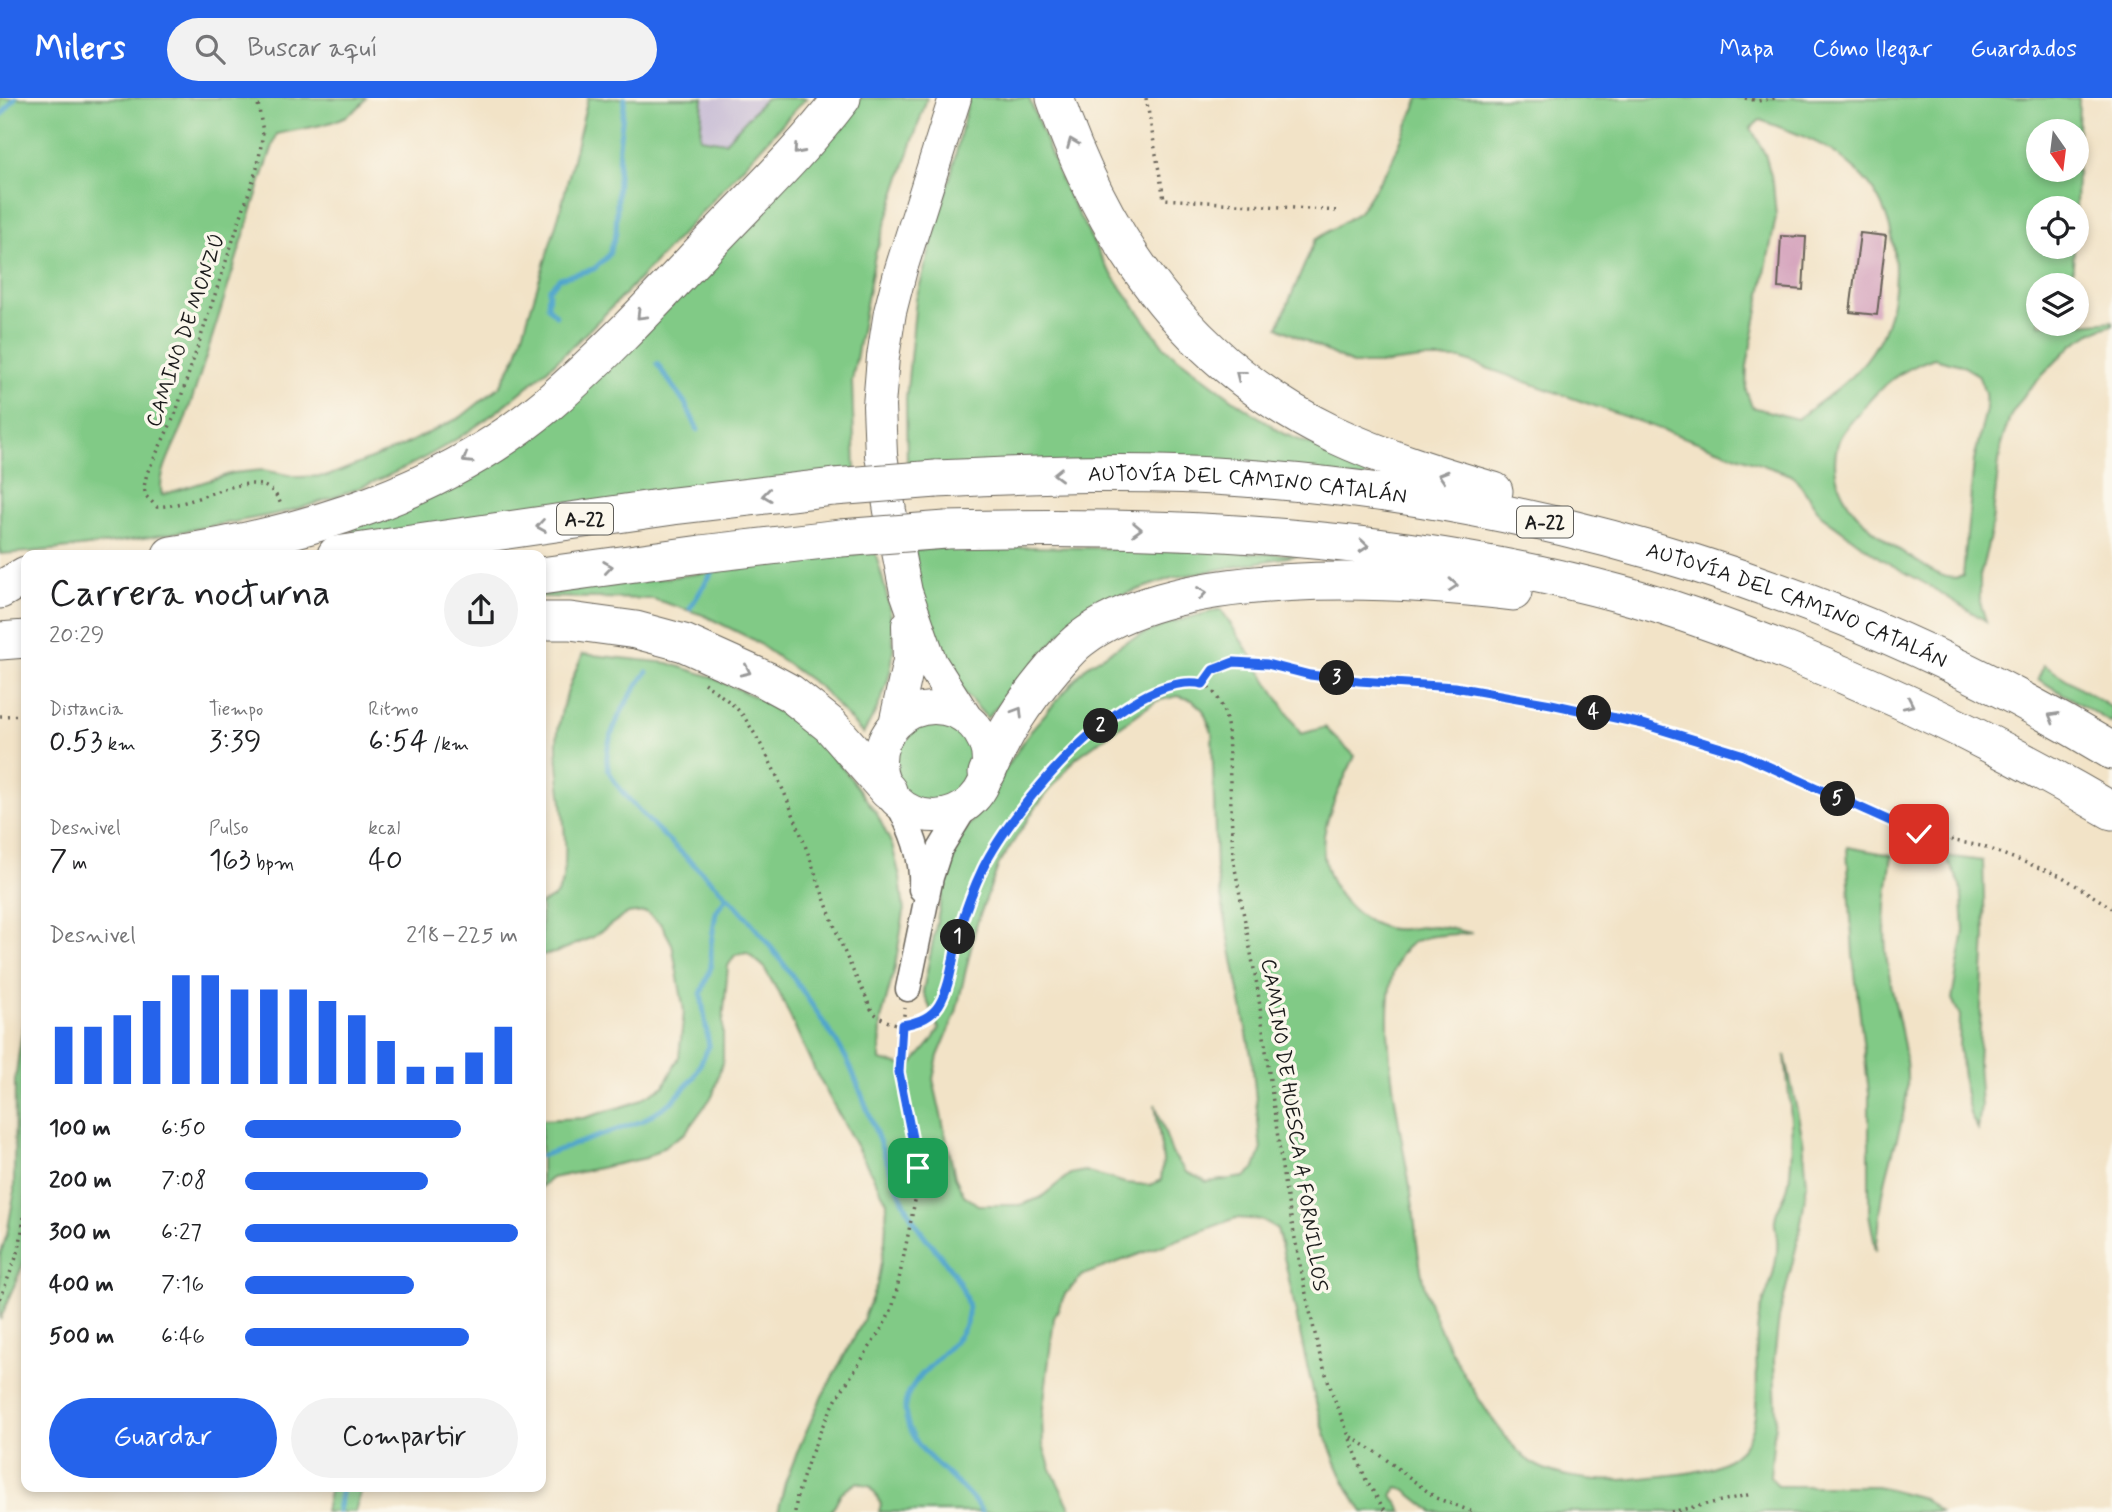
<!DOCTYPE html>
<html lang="es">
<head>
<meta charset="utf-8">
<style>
  body { margin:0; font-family:Mynerve,sans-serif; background:#f2f2f2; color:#202124; height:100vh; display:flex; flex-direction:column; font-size:26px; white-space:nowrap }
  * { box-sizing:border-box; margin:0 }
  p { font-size:23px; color:#757577 }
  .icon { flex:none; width:38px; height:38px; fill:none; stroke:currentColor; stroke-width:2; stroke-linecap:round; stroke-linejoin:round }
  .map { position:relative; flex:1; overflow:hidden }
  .drawer { position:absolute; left:21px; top:452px; width:525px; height:942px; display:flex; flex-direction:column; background:#fff; border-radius:14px; box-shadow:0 4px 10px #0003 }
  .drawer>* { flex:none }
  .needle { width:46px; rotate:166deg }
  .tools { position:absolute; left:2026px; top:21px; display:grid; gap:14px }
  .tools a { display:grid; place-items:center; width:63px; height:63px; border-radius:50%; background:#fff; box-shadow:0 4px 10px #0003; font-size:35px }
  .pin { position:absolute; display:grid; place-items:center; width:60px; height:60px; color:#fff; margin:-30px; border-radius:14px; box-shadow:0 4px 10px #0006 }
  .km { position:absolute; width:35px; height:35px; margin:-18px; border-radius:50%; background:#222; color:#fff; font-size:19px; line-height:35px; text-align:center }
  .round { display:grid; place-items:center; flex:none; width:74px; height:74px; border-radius:37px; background:#f2f2f2 }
  .headline { display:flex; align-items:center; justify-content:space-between; height:119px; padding:0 28px }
  h1 { font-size:38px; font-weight:600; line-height:52px }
  .figures { display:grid; grid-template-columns:repeat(3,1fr); gap:10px; height:119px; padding:7px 28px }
  .figures div { display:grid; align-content:center }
  .figures b { font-size:30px; font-weight:600 }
  .figures small { font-size:19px; font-weight:400 }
  .figures p { font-size:19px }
  .chart { height:196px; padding:14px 28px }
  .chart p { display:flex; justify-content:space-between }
  .chart svg { width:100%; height:126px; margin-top:7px; stroke:#2563eb; stroke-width:6 }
  .primary-button { display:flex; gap:14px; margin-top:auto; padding:14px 28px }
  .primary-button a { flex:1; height:80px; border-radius:42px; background:#2563eb; color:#fff; font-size:28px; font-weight:600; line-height:80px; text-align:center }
  .primary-button a+a { background:#f2f2f2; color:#202124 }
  ul { padding:0 28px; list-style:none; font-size:23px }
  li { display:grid; grid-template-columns:112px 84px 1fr; align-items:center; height:52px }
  li i { height:18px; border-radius:9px; background:#2563eb }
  header { display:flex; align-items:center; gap:42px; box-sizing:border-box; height:98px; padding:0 35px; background:#2563eb; color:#fff }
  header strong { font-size:33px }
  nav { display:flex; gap:38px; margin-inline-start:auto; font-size:24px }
  .search { width:490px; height:63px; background:#f2f2f2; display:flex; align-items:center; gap:18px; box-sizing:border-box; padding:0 24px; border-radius:38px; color:#757577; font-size:26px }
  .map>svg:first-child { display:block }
  .industrial { fill:#cabfd6 }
  .green { fill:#81ca86; stroke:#4e7351; stroke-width:2; fill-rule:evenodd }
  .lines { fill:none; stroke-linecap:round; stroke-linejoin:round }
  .stream { stroke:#50a5cc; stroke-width:5 }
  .building { fill:#d4a1bb }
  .minor-casing { stroke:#676258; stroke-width:27 }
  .major-casing { stroke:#676258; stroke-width:34 }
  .highway-casing { stroke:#676258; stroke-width:39 }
  .path { stroke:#676258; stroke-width:3.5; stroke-dasharray:2 5; stroke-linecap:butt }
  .minor { stroke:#fff; stroke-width:24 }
  .major { stroke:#fff; stroke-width:32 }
  .highway { stroke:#fff; stroke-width:37 }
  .highway-bridge-casing { stroke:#676258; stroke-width:39; stroke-linecap:butt }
  .highway-bridge { stroke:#fff; stroke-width:37 }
  .oneway { stroke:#999 }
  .route-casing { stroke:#fff; stroke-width:14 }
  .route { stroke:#2563eb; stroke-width:9 }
  .labels { text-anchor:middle; stroke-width:7; stroke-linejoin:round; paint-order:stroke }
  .shield { fill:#fbf7ec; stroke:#5f5e5a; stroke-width:2 }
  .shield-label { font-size:19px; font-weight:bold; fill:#1c1c1c }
  .street-label { font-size:21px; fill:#1c1c1c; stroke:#fbf7ec }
</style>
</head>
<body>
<header>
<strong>Milers</strong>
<div class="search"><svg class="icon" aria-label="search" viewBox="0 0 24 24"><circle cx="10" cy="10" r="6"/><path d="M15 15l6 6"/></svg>Buscar aquí</div>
<nav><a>Mapa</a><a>Cómo llegar</a><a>Guardados</a></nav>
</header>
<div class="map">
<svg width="2112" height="1414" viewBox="0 0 2112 1414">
  <rect width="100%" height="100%" fill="#fbf7ec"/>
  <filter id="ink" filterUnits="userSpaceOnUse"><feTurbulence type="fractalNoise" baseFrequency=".0143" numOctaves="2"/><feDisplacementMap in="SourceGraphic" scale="14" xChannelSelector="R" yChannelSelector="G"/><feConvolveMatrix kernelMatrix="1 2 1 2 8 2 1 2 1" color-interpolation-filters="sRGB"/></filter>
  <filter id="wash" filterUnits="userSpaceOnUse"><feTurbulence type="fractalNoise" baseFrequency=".00686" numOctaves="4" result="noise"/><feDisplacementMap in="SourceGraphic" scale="28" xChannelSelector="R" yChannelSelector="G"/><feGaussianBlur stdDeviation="1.57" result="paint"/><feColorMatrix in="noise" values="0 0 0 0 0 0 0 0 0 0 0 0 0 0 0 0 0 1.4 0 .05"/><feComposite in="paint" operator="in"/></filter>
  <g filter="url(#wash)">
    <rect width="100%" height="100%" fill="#f2e3c7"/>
    <path class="industrial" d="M 703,0 L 766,0 L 725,44 L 700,41 Z"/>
    <path class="green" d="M 0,0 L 366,0 C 349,28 306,29 277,36 C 244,130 218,227 185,322 C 178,342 156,376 162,397 L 233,375 L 263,372 L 298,379 L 328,378 L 398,350 L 461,319 L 500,288 L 516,259 L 561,110 L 588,0 L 703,0 L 700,40 L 725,44 L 766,0 L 806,0 C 751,60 697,121 641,179 C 592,230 542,281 485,322 C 434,359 373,387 314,406 C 280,417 244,422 210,428 C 141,442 71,452 0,456 Z
      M 860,0 L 927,0 L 875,157 L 852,283 L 855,373 L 355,441 L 352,428 L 450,388 Z
      M 969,0 L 1029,0 L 1063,87 L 1106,168 L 1165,250 L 1234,302 L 1284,336 L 1343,359 L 1368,373 L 1364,381 L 907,368 L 906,301 L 916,201 L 951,76 Z
      M 1419,0 L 2079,0 L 2076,110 L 2039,110 L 2039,149 L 2074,149 L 2072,187 L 2039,187 L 2039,226 L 2071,227 L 2112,223 L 2112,227 L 2091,235 L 2072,247 L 2027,293 L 2010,319 L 2001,346 L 1991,434 L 1980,478 L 1980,504 L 1986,523 L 1926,486 L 1881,461 L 1822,418 L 1794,378 L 1461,261 L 1421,261 L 1381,266 L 1352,266 L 1278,229 L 1315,142 L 1359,114 L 1390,67 ZM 1760,22 C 1787,32 1825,44 1846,64 C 1856,72 1869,85 1875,95 C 1903,140 1901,211 1872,254 C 1853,282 1824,301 1797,321 L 1752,309 L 1746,292 L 1747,268 L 1776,119 L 1773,85 L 1765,56 L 1751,30 ZM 2039,33 L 2077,33 L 2077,72 L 2039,72 ZM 1934,260 L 1961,267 L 1978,277 L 1985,295 L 1986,311 L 1974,363 L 1963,478 C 1947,485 1929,471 1915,462 C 1874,437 1820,397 1839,342 C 1842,333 1852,323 1858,316 C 1882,286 1898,273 1934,260 Z
      M 965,448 L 1169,451 L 1299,457 L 1172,480 L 1105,503 L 1062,534 L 987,620 L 959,589 L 924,516 L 914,452 Z
      M 875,453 C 896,529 907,564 863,636 L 821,590 L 752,541 L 703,517 L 653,501 L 541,499 L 541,496 Z
      M 1221,511 L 1301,636 L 1325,629 L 1355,658 C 1344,681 1332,704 1326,728 C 1314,771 1344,818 1386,830 C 1400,834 1419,828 1434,828 C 1446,829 1460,833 1472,835 C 1452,837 1420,835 1406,850 C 1367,891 1402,1037 1410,1089 C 1417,1128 1416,1168 1430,1206 C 1445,1249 1488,1322 1520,1355 C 1542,1380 1601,1385 1632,1381 C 1666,1376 1713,1379 1739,1353 C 1769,1323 1750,1259 1759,1220 C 1762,1203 1771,1188 1774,1172 C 1776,1163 1778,1151 1777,1141 C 1777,1135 1774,1129 1775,1122 C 1776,1109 1786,1100 1788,1088 C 1796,1045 1789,999 1785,957 L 1803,1041 L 1807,1086 L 1799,1138 L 1779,1220 L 1774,1262 L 1776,1316 L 1770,1378 L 1778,1388 L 1877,1388 L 1923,1400 L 1940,1414 L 1748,1414 L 1743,1412 L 1721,1414 L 1433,1414 L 1405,1392 L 1397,1390 L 1392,1397 L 1403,1414 L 1363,1414 C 1310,1341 1301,1217 1277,1131 L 1262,1122 L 1236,1120 L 1083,1177 L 1065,1196 L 1054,1220 L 1042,1319 L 1043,1346 L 1050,1369 L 1072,1414 L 879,1414 L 881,1406 L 871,1389 L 858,1384 L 841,1395 L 831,1414 L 778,1414 L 785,1385 L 801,1345 L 821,1300 L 861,1227 L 877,1186 L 885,1143 L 887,1104 L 815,973 L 781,899 L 763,868 L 747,855 L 735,857 L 728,868 L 723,923 L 723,961 L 713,997 L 685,1035 L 646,1060 L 552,1080 L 541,1089 L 541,1022 L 584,1020 L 634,1005 L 664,988 L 679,959 L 684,913 L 672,846 L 662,827 L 646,814 L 626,816 L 593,839 L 555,855 L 541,857 L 541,806 C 545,803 552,801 555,798 C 578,773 555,678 557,643 C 559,611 570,585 583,556 L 668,565 L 709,578 L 760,601 L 804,631 L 843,670 L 877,716 L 892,747 L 900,779 L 904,814 L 895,869 L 881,922 L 880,962 L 910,969 L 932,943 L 939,931 L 923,893 L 948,767 L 955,745 L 994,695 L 1004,673 L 1031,632 L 1087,568 L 1129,542 L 1170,525 ZM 1178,598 L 1192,602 L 1203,612 L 1212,634 L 1216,772 L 1252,962 L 1261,1053 L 1255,1070 L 1245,1079 L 1207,1084 L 1186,1074 L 1172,1055 L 1155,1006 L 1163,1063 L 1161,1082 L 1150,1087 L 1125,1085 L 1085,1073 L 1070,1076 L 1040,1100 L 1020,1107 L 978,1107 L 964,1097 L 955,1079 L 933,981 L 938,958 L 956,915 L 976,828 L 999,766 L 1036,709 L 1076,660 L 1156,603 Z
      M 2044,567 L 2112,610 L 2112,625 L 2038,581 Z
      M890 665a42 42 0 1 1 84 0a42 42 0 1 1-84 0Z
      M 1847,749 L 1892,757 C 1888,788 1883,821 1886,853 C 1890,900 1909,943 1907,990 C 1905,1025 1890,1056 1884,1090 C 1880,1111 1879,1132 1876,1153 L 1869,1116 L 1869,995 L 1853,858 Z
      M 1945,758 L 1983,763 L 1985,838 L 1978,965 L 1981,1008 L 1978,1031 L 1970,1016 L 1964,987 L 1959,949 L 1960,918 L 1952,901 L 1964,833 L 1961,787 Z
      M 26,905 L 26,1159 L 0,1222 L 0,1157 L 7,1136 L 14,1097 L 15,983 Z
      M 330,1388 L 362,1388 L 355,1414 L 325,1414 Z"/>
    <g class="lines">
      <path class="stream" d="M 0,19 L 15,0
        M 556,217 L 548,209 L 549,191 L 560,180 L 594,171 L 609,157 L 616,135 L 619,47 L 625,0
        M 657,266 L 685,305 L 698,332
        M 690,510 L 716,468
        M 647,574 C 630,596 601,641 608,670 C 616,700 708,777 734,805 C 764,838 790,873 814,910 C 825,928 839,945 848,964 C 871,1014 885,1068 910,1116 C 926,1147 959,1170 967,1205 C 978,1246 905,1271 905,1310 C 906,1356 961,1378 982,1414
        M 541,1058 L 642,1023 L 673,1003 L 694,979 L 709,948 L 701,896 L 711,869 L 711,846 L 716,814 L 727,798
        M 338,1414 L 342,1388"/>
    </g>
    <g id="blocks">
      <path class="building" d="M 1860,135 L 1886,138 L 1877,217 L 1850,214 Z
        M 1781,138 L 1806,139 L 1803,192 L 1778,190 Z"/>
    </g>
  </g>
  <g filter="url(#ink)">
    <use href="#blocks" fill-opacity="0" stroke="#676258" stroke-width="2"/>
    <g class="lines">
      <g class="minor-casing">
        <path id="minor" d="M 896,702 C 911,731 923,758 921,791
          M 908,891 L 931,779 L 940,751 L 967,707"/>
      </g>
      <g class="major-casing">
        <path id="major" d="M 955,0 L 901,171 L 890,214 L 883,259 L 879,308 L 881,357 L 890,413 L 906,494 L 931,565 L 966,620
          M880 664a54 54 0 1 1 108 0a54 54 0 1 1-108 0Z
          M 895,626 L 909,563 L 908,527"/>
      </g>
      <g class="highway-casing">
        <g id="highway">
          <path d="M 1055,0 C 1105,146 1190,267 1333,336 C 1384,360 1439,377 1494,393"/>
          <path id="s1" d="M 936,381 C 1038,376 1141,372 1244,380 C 1549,401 1850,495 2112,653"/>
          <path d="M 946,432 C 1172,426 1402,437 1621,496 C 1678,511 1733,532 1788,554 C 1901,599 2008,652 2112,713"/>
          <path d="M 171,457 C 307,436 443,395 549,305 C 604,258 653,205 703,152 C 750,102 801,54 842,0"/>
          <path d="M 336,457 L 673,408 L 834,389"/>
          <path d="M 541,478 L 701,456 L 841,440"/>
          <path d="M 0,492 L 26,477"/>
          <path d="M 541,523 L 570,523 L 636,532 L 684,545 L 766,582 L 790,595 L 830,627 L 888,693"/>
          <path d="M 0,543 L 26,541"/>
          <path d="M 987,675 C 1004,634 1023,605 1052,571 C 1061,561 1070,549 1081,541 C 1178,467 1396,480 1513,494"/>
        </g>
      </g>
      <path class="path" d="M 257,0 L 263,34 L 258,67 L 175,317 L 147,375 L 144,389 L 146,398 L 157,409 C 168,408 178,406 189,403 C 216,395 267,367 281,407
        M 1146,0 L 1164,101 L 1339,113
        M 1745,0 L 1758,3 L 1775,0
        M 704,585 C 717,595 735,606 744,619 C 786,681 809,762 836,832 C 844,854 853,874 864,895 C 867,900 869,909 873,914 C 884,925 903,930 917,924 C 927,920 936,914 941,904 C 951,883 954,856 960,833 C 965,812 974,788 984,769 C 1016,705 1104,605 1174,585 C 1210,575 1223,601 1228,632 L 1233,760 L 1257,887 L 1284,1084 L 1304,1187 L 1320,1258 L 1333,1297 L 1366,1382 L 1386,1414
        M 1203,585 L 1213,571 L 1234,564 L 1267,566 L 1309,577 L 1359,583 L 1455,589 L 1551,606 L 1643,626 L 1741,656 L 1919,736 L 1981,748 L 2061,778 L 2112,810
        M 0,618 L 26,617
        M 0,1201 L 19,1152 L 26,1107
        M 1351,1339 L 1379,1356 L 1436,1400 L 1473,1414
        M 795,1414 L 797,1398 L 809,1361 L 823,1327 L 837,1300 L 882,1230 L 892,1211 L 897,1191 L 919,1083 L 899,974 L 900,944 L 905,910
        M 1671,1414 L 1752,1396"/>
      <use href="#minor" class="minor"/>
      <use href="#major" class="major"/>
      <use href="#highway" class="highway"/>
      <g class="highway-bridge-casing">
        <path id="highway-bridge" d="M 834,389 L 936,381
          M 841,440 L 946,432"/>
      </g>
      <use href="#highway-bridge" class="highway-bridge"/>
    </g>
    <defs><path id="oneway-chevron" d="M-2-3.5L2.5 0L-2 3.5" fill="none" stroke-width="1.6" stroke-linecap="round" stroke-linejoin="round" transform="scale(1.75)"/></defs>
    <g class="oneway">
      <use href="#oneway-chevron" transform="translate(1072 45) rotate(-112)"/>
      <use href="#oneway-chevron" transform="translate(798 52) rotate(132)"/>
      <use href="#oneway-chevron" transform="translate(641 217) rotate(135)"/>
      <use href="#oneway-chevron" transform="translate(1240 277) rotate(-142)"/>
      <use href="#oneway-chevron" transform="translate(467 361) rotate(149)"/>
      <use href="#oneway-chevron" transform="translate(1058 376) rotate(179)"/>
      <use href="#oneway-chevron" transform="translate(1443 378) rotate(-163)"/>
      <use href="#oneway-chevron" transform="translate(767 397) rotate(173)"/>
      <use href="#oneway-chevron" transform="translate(541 428) rotate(171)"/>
      <use href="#oneway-chevron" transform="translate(1137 431) rotate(2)"/>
      <use href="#oneway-chevron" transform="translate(1364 448) rotate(5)"/>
      <use href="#oneway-chevron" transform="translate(608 469) rotate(-8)"/>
      <use href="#oneway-chevron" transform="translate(1453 487) rotate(4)"/>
      <use href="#oneway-chevron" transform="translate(1202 495) rotate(-10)"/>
      <use href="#oneway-chevron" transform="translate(746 573) rotate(25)"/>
      <use href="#oneway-chevron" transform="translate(1909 606) rotate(25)"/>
      <use href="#oneway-chevron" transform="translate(1018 614) rotate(-58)"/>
      <use href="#oneway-chevron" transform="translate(2053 619) rotate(-150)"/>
    </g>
  </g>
  <g class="lines" filter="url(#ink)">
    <g class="route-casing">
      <path id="route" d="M 918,1070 L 899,974 L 902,927 C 916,925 931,920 939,907 C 952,886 953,854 960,830 C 966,810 974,789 983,770 C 1013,709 1128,571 1203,586 L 1213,572 L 1234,564 L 1267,566 L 1310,577 L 1359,583 L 1455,589 L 1551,606 L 1643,626 L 1741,656 L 1919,736"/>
    </g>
    <use href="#route" class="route"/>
  </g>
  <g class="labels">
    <g class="shield">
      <rect x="557" y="405.5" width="56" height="31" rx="5"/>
      <rect x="1517" y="408.5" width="56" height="31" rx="5"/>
    </g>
    <g class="shield-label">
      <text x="585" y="428">A-22</text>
      <text x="1545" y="431">A-22</text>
    </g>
    <g class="street-label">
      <text transform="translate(185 232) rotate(-71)" y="7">CAMINO DE MONZÚ</text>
      <text dy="7" stroke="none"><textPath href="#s1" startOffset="312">AUTOVÍA DEL CAMINO CATALÁN</textPath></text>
      <text dy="7" stroke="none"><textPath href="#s1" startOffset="878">AUTOVÍA DEL CAMINO CATALÁN</textPath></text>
      <text transform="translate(1295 1027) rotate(81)" y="7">CAMINO DE HUESCA A FORNILLOS</text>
    </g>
  </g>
</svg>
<div class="tools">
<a><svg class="needle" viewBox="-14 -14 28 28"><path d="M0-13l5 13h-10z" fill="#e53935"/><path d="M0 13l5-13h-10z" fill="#757577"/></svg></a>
<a><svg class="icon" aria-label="locate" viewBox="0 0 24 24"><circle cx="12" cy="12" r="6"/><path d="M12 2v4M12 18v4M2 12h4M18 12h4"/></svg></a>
<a><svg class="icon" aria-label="layers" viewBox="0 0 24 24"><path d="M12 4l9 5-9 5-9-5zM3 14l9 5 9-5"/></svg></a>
</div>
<div class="pin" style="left:918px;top:1070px;background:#1e9e55"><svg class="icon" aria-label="arrive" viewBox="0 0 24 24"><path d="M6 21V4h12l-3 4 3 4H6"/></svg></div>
<div class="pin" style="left:1919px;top:736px;background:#d93025"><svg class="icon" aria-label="check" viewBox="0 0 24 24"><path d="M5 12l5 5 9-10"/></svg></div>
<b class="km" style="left:958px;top:839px">1</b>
<b class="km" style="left:1101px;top:628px">2</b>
<b class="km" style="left:1337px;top:580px">3</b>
<b class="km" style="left:1594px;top:615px">4</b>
<b class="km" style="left:1838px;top:701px">5</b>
<section class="drawer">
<div class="headline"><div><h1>Carrera nocturna</h1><p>20:29</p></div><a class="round"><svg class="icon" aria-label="share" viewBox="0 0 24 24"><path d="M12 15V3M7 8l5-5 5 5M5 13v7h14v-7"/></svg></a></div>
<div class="figures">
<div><p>Distancia</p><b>0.53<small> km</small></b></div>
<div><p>Tiempo</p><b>3:39</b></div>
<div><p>Ritmo</p><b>6:54<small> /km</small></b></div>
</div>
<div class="figures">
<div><p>Desnivel</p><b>7<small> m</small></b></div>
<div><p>Pulso</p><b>163<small> bpm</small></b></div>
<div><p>kcal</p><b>40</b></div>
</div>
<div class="chart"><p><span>Desnivel</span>218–225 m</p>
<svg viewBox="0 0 160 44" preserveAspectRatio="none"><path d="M5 44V24M15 44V24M25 44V20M35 44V15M45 44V6M55 44V6M65 44V11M75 44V11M85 44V11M95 44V15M105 44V20M115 44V29M125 44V38M135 44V38M145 44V33M155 44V24"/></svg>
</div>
<ul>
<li><b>100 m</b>6:50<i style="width:79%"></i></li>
<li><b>200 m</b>7:08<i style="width:67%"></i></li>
<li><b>300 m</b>6:27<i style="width:100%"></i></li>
<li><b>400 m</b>7:16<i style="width:62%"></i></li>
<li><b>500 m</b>6:46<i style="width:82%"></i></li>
</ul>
<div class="primary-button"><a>Guardar</a><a>Compartir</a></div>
</section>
</div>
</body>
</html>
